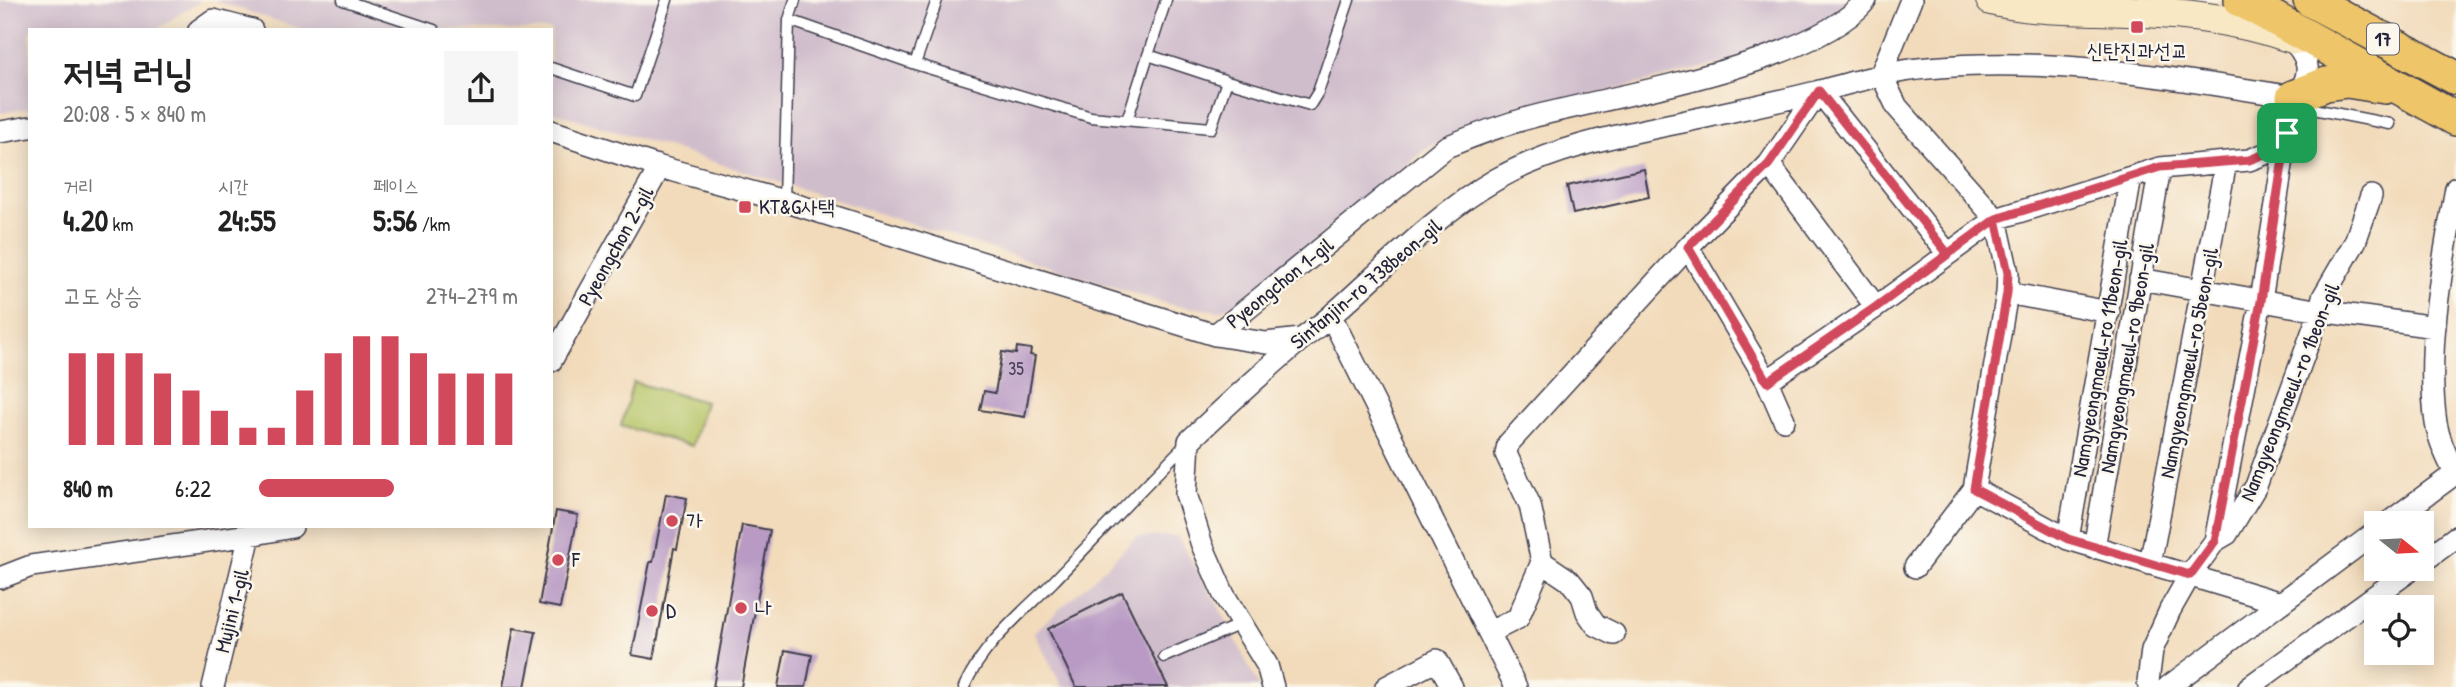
<!DOCTYPE html>
<html lang="ko">
<head>
<meta charset="utf-8">
<style>
  body { margin:0; font-family:"Patrick Hand","Poor Story",sans-serif; background:#f6f6f6; color:#222; height:100vh; display:flex; flex-direction:column; font-size:26px; white-space:nowrap }
  * { box-sizing:border-box; margin:0 }
  p { font-size:23px; color:#767676 }
  .icon { flex:none; width:38px; height:38px; fill:none; stroke:currentColor; stroke-width:2; stroke-linecap:round; stroke-linejoin:round }
  .map { position:relative; flex:1; overflow:hidden }
  .details { position:absolute; left:28px; top:28px; width:525px; height:500px; display:flex; flex-direction:column; background:#fff; border-radius:0px; box-shadow:0 4px 18px #0003 }
  .details>* { flex:none }
  .needle { width:46px; rotate:108deg }
  .controls { position:absolute; left:2364px; top:511px; display:grid; gap:14px }
  .controls a { display:grid; place-items:center; width:70px; height:70px; border-radius:0px; background:#fff; box-shadow:0 4px 18px #0003; font-size:35px }
  .pin { position:absolute; display:grid; place-items:center; width:60px; height:60px; color:#fff; margin:-30px; border-radius:14px; box-shadow:0 4px 10px #0006 }
  .round { display:grid; place-items:center; flex:none; width:74px; height:74px; border-radius:0px; background:#f6f6f6 }
  .headline { display:flex; align-items:center; justify-content:space-between; height:119px; padding:0 35px }
  h1 { font-size:38px; font-weight:700; line-height:52px }
  .metrics { display:grid; grid-template-columns:repeat(3,1fr); gap:10px; height:119px; padding:7px 35px }
  .metrics div { display:grid; align-content:center }
  .metrics b { font-size:30px; font-weight:700 }
  .metrics small { font-size:19px; font-weight:400 }
  .metrics p { font-size:19px }
  .chart { height:196px; padding:14px 35px }
  .chart p { display:flex; justify-content:space-between }
  .chart svg { width:100%; height:126px; margin-top:7px; stroke:#d1495b; stroke-width:6 }
  ul { padding:0 35px; list-style:none; font-size:23px }
  li { display:grid; grid-template-columns:112px 84px 1fr; align-items:center; height:52px }
  li i { height:18px; border-radius:9px; background:#d1495b }
  .map>svg:first-child { display:block }
  .industrial { fill:#d0bdcc }
  .green { fill:#b6c466; stroke:#6c7350; stroke-width:2 }
  .building { fill:#b89ac4 }
  .lines { fill:none; stroke-linecap:round; stroke-linejoin:round }
  .lane-casing { stroke:#413e4e; stroke-width:13 }
  .street-casing { stroke:#413e4e; stroke-width:24 }
  .secondary-casing { stroke:#413e4e; stroke-width:32 }
  .primary-casing { stroke:#413e4e; stroke-width:36 }
  .lane { stroke:#fff; stroke-width:10 }
  .street { stroke:#fff; stroke-width:21 }
  .secondary { stroke:#f8e8c3; stroke-width:30 }
  .primary { stroke:#eec569; stroke-width:33 }
  .route-casing { stroke:#fff; stroke-width:14 }
  .route { stroke:#d1495b; stroke-width:9 }
  .poi-dot { fill:#d1495b; stroke:#fbf7ec; stroke-width:2.5 }
  .labels { text-anchor:middle; stroke-width:5; stroke-linejoin:round; paint-order:stroke }
  .number-label { font-size:18px; fill:#48405d }
  .shield { fill:#fbf7ec; stroke:#636270; stroke-width:2 }
  .shield-label { font-size:19px; font-weight:bold; fill:#22223b }
  .poi-label { font-size:21px; fill:#22223b; stroke:#fbf7ec; text-anchor:start }
  .street-label { font-size:21px; fill:#22223b; stroke:#fbf7ec }
</style>
</head>
<body>
<div class="map">
<svg width="2456" height="687" viewBox="0 0 2456 687">
  <rect width="100%" height="100%" fill="#fbf7ec"/>
  <filter id="ink" filterUnits="userSpaceOnUse"><feTurbulence type="fractalNoise" baseFrequency=".0143" numOctaves="2"/><feDisplacementMap in="SourceGraphic" scale="14" xChannelSelector="R" yChannelSelector="G"/><feConvolveMatrix kernelMatrix="1 2 1 2 8 2 1 2 1" color-interpolation-filters="sRGB"/></filter>
  <filter id="wash" filterUnits="userSpaceOnUse"><feTurbulence type="fractalNoise" baseFrequency=".00686" numOctaves="4" result="noise"/><feDisplacementMap in="SourceGraphic" scale="28" xChannelSelector="R" yChannelSelector="G"/><feGaussianBlur stdDeviation="1.57" result="paint"/><feColorMatrix in="noise" values="0 0 0 0 0 0 0 0 0 0 0 0 0 0 0 0 0 1.4 0 .05"/><feComposite in="paint" operator="in"/></filter>
  <g filter="url(#wash)">
    <rect width="100%" height="100%" fill="#f2dbbb"/>
    <path class="industrial" d="M 0,0 L 201,0 L 156,30 L 30,30 L 30,108 L 0,113 Z
      M 213,0 L 1856,0 L 1841,20 L 1764,53 L 1474,124 L 1427,148 L 1250,294 L 1220,311 L 1171,305 L 551,111 L 551,30 L 304,30 Z
      M 1177,536 L 1224,616 L 1259,687 L 1062,687 L 1034,632 L 1098,575 L 1136,537 Z"/>
    <path class="green" d="M 633,382 L 705,402 L 692,446 L 621,426 Z"/>
    <g id="blocks">
      <path class="building" d="M 1644,169 L 1649,197 L 1573,214 L 1567,186 Z
        M 1017,347 L 1031,349 L 1030,355 L 1035,356 L 1025,417 L 980,410 L 984,391 L 995,393 L 1002,352 L 1016,354 Z
        M 666,494 L 687,498 L 677,549 L 674,548 L 654,659 L 632,655 L 650,562 L 653,562 Z
        M 556,511 L 578,515 L 560,608 L 539,604 Z
        M 742,525 L 770,530 L 741,687 L 713,687 Z
        M 1122,592 L 1168,687 L 1076,687 L 1048,629 Z
        M 514,628 L 536,632 L 525,687 L 503,687 Z
        M 785,650 L 812,655 L 806,687 L 778,687 Z"/>
    </g>
  </g>
  <g filter="url(#ink)">
    <use href="#blocks" fill-opacity="0" stroke="#413e4e" stroke-width="2"/>
    <g class="lines">
      <g class="lane-casing">
        <path id="lane" d="M 343,0 L 434,30
          M 795,0 L 789,20 L 915,64 L 1091,117 L 1211,128 L 1227,81 L 1310,105 L 1318,92 L 1349,0
          M 1148,55 L 1227,81
          M 915,64 L 937,0
          M 551,68 L 635,96 L 667,0
          M 2298,106 L 2390,124
          M 1127,120 L 1166,0
          M 784,201 L 789,20
          M 1164,657 L 1241,624
          M 964,687 C 984,643 1020,615 1053,582 C 1098,535 1142,488 1187,443"/>
      </g>
      <g class="street-casing">
        <path id="street" d="M 1911,0 L 1881,74 L 1897,107 L 1996,219 L 2008,273 L 2007,293 L 1974,489 L 1915,567
          M 199,30 L 213,20 L 252,30
          M 2287,36 C 2309,54 2316,76 2293,97
          M 551,131 L 660,167 L 784,201 L 1215,335 L 1446,147 C 1475,135 1502,125 1532,117 C 1615,95 1813,65 1866,0
          M 0,132 L 30,127
          M 1769,164 L 1876,307
          M 1688,247 L 1767,381 L 1784,420
          M 2140,279 L 2320,311 L 2435,327
          M 2007,293 L 2109,312
          M 1331,316 L 1516,687
          M 1215,335 L 1266,343 L 1301,339
          M 551,361 L 660,167
          M 1767,381 L 1876,307 L 1996,219 L 2160,168 L 2249,160 L 2270,152 L 2287,133 L 2293,97
          M 2455,473 C 2447,458 2439,441 2436,423 C 2425,348 2443,262 2456,188
          M 1974,489 L 2068,539 L 2281,603
          M 2388,523 L 2456,473
          M 2068,539 L 2131,177
          M 2215,541 L 2227,534 L 2256,486 L 2320,311 L 2323,297 L 2355,242 L 2371,196
          M 2094,548 L 2160,168
          M 1542,562 L 1570,581 L 1582,596 L 1587,612 L 1596,625 L 1614,634
          M 2422,562 L 2456,537
          M 2150,564 L 2226,162
          M 0,578 L 31,566 L 250,535 L 292,527
          M 1490,632 L 1518,618 L 1542,562 L 1530,505 L 1506,454 L 1508,444 L 1688,247 L 1769,164 L 1819,91 L 1948,254
          M 213,687 L 250,535
          M 1273,687 L 1267,665 L 1224,595 L 1202,545 L 1186,494 L 1189,441 C 1225,407 1261,374 1298,342 C 1309,333 1321,325 1332,315 C 1383,270 1437,213 1497,179 C 1559,144 1632,133 1701,118 C 1741,109 1781,101 1820,91 C 1857,81 1891,71 1928,68 C 2051,56 2172,78 2293,97
          M 1386,687 L 1437,660 L 1452,687
          M 2150,687 L 2148,682 L 2152,650 L 2170,610 L 2190,575 L 2215,541 L 2261,301 L 2287,133
          M 2168,687 L 2376,532
          M 2249,687 L 2412,569"/>
      </g>
      <g class="secondary-casing">
        <path id="secondary" d="M 1991,0 C 2026,9 2063,9 2098,10 C 2165,12 2232,16 2295,39"/>
      </g>
      <g class="primary-casing">
        <path id="primary" d="M 2241,0 L 2456,119
          M 2310,0 L 2456,78
          M 2293,97 L 2326,84 L 2347,81 L 2385,87"/>
      </g>
      <use href="#lane" class="lane"/>
      <use href="#street" class="street"/>
      <use href="#secondary" class="secondary"/>
      <use href="#primary" class="primary"/>
    </g>
  </g>
  <g class="lines" filter="url(#ink)">
    <g class="route-casing">
      <path id="route" d="M 2287,133 L 2270,152 L 2249,160 L 2160,167 L 1996,219 L 1948,254 L 1819,91 L 1769,164 L 1688,247 L 1767,382 L 1876,307 L 1996,219 L 2008,273 L 2007,293 L 1974,489 L 2068,539 L 2190,575 L 2215,541 L 2261,301 L 2287,133"/>
    </g>
    <use href="#route" class="route"/>
  </g>
  <g class="poi-dot">
    <rect x="2130" y="20" width="14" height="14" rx="3.5"/>
    <rect x="738" y="200" width="14" height="14" rx="3.5"/>
    <circle cx="672" cy="521" r="7"/>
    <circle cx="558" cy="560" r="7"/>
    <circle cx="741" cy="608" r="7"/>
    <circle cx="652" cy="611" r="7"/>
  </g>
  <g class="labels">
    <g class="number-label">
      <text x="1016" y="375">35</text>
    </g>
    <rect class="shield" x="2367" y="23.5" width="32" height="31" rx="5"/>
    <g class="shield-label">
      <text x="2383" y="46">17</text>
    </g>
    <g class="poi-label">
      <text x="2137" y="58" text-anchor="middle">신탄진과선교</text>
      <text x="759" y="214">KT&amp;G사택</text>
      <text x="686" y="528">가</text>
      <text x="572" y="567">F</text>
      <text x="755" y="615">나</text>
      <text x="666" y="618">D</text>
    </g>
    <g class="street-label">
      <text transform="translate(616 246) rotate(-61)" y="7">Pyeongchon 2-gil</text>
      <text transform="translate(1280 283) rotate(-39)" y="7">Pyeongchon 1-gil</text>
      <text transform="translate(1366 284) rotate(-40)" y="7">Sintanjin-ro 738beon-gil</text>
      <text transform="translate(2100 358) rotate(-80)" y="7">Namgyeongmaeul-ro 11beon-gil</text>
      <text transform="translate(2127 358) rotate(-80)" y="7">Namgyeongmaeul-ro 9beon-gil</text>
      <text transform="translate(2189 363) rotate(-79)" y="7">Namgyeongmaeul-ro 5beon-gil</text>
      <text transform="translate(2290 392) rotate(-68)" y="7">Namgyeongmaeul-ro 1beon-gil</text>
      <text transform="translate(232 611) rotate(-76)" y="7">Mujini 1-gil</text>
    </g>
  </g>
</svg>
<div class="controls">
<a><svg class="needle" viewBox="-14 -14 28 28"><path d="M0-13l5 13h-10z" fill="#e53935"/><path d="M0 13l5-13h-10z" fill="#767676"/></svg></a>
<a><svg class="icon" aria-label="locate" viewBox="0 0 24 24"><circle cx="12" cy="12" r="6"/><path d="M12 2v4M12 18v4M2 12h4M18 12h4"/></svg></a>
</div>
<div class="pin" style="left:2287px;top:133px;background:#1e9e55"><svg class="icon" aria-label="arrive" viewBox="0 0 24 24"><path d="M6 21V4h12l-3 4 3 4H6"/></svg></div>
<section class="details">
<div class="headline"><div><h1>저녁 러닝</h1><p>20:08 · 5 × 840 m</p></div><a class="round"><svg class="icon" aria-label="share" viewBox="0 0 24 24"><path d="M12 15V3M7 8l5-5 5 5M5 13v7h14v-7"/></svg></a></div>
<div class="metrics">
<div><p>거리</p><b>4.20<small> km</small></b></div>
<div><p>시간</p><b>24:55</b></div>
<div><p>페이스</p><b>5:56<small> /km</small></b></div>
</div>
<div class="chart"><p><span>고도 상승</span>274–279 m</p>
<svg viewBox="0 0 160 44" preserveAspectRatio="none"><path d="M5 44V12M15 44V12M25 44V12M35 44V19M45 44V25M55 44V32M65 44V38M75 44V38M85 44V25M95 44V12M105 44V6M115 44V6M125 44V12M135 44V19M145 44V19M155 44V19"/></svg>
</div>
<ul>
<li><b>840 m</b>6:22<i style="width:52%"></i></li>
</ul>
</section>
</div>
</body>
</html>
